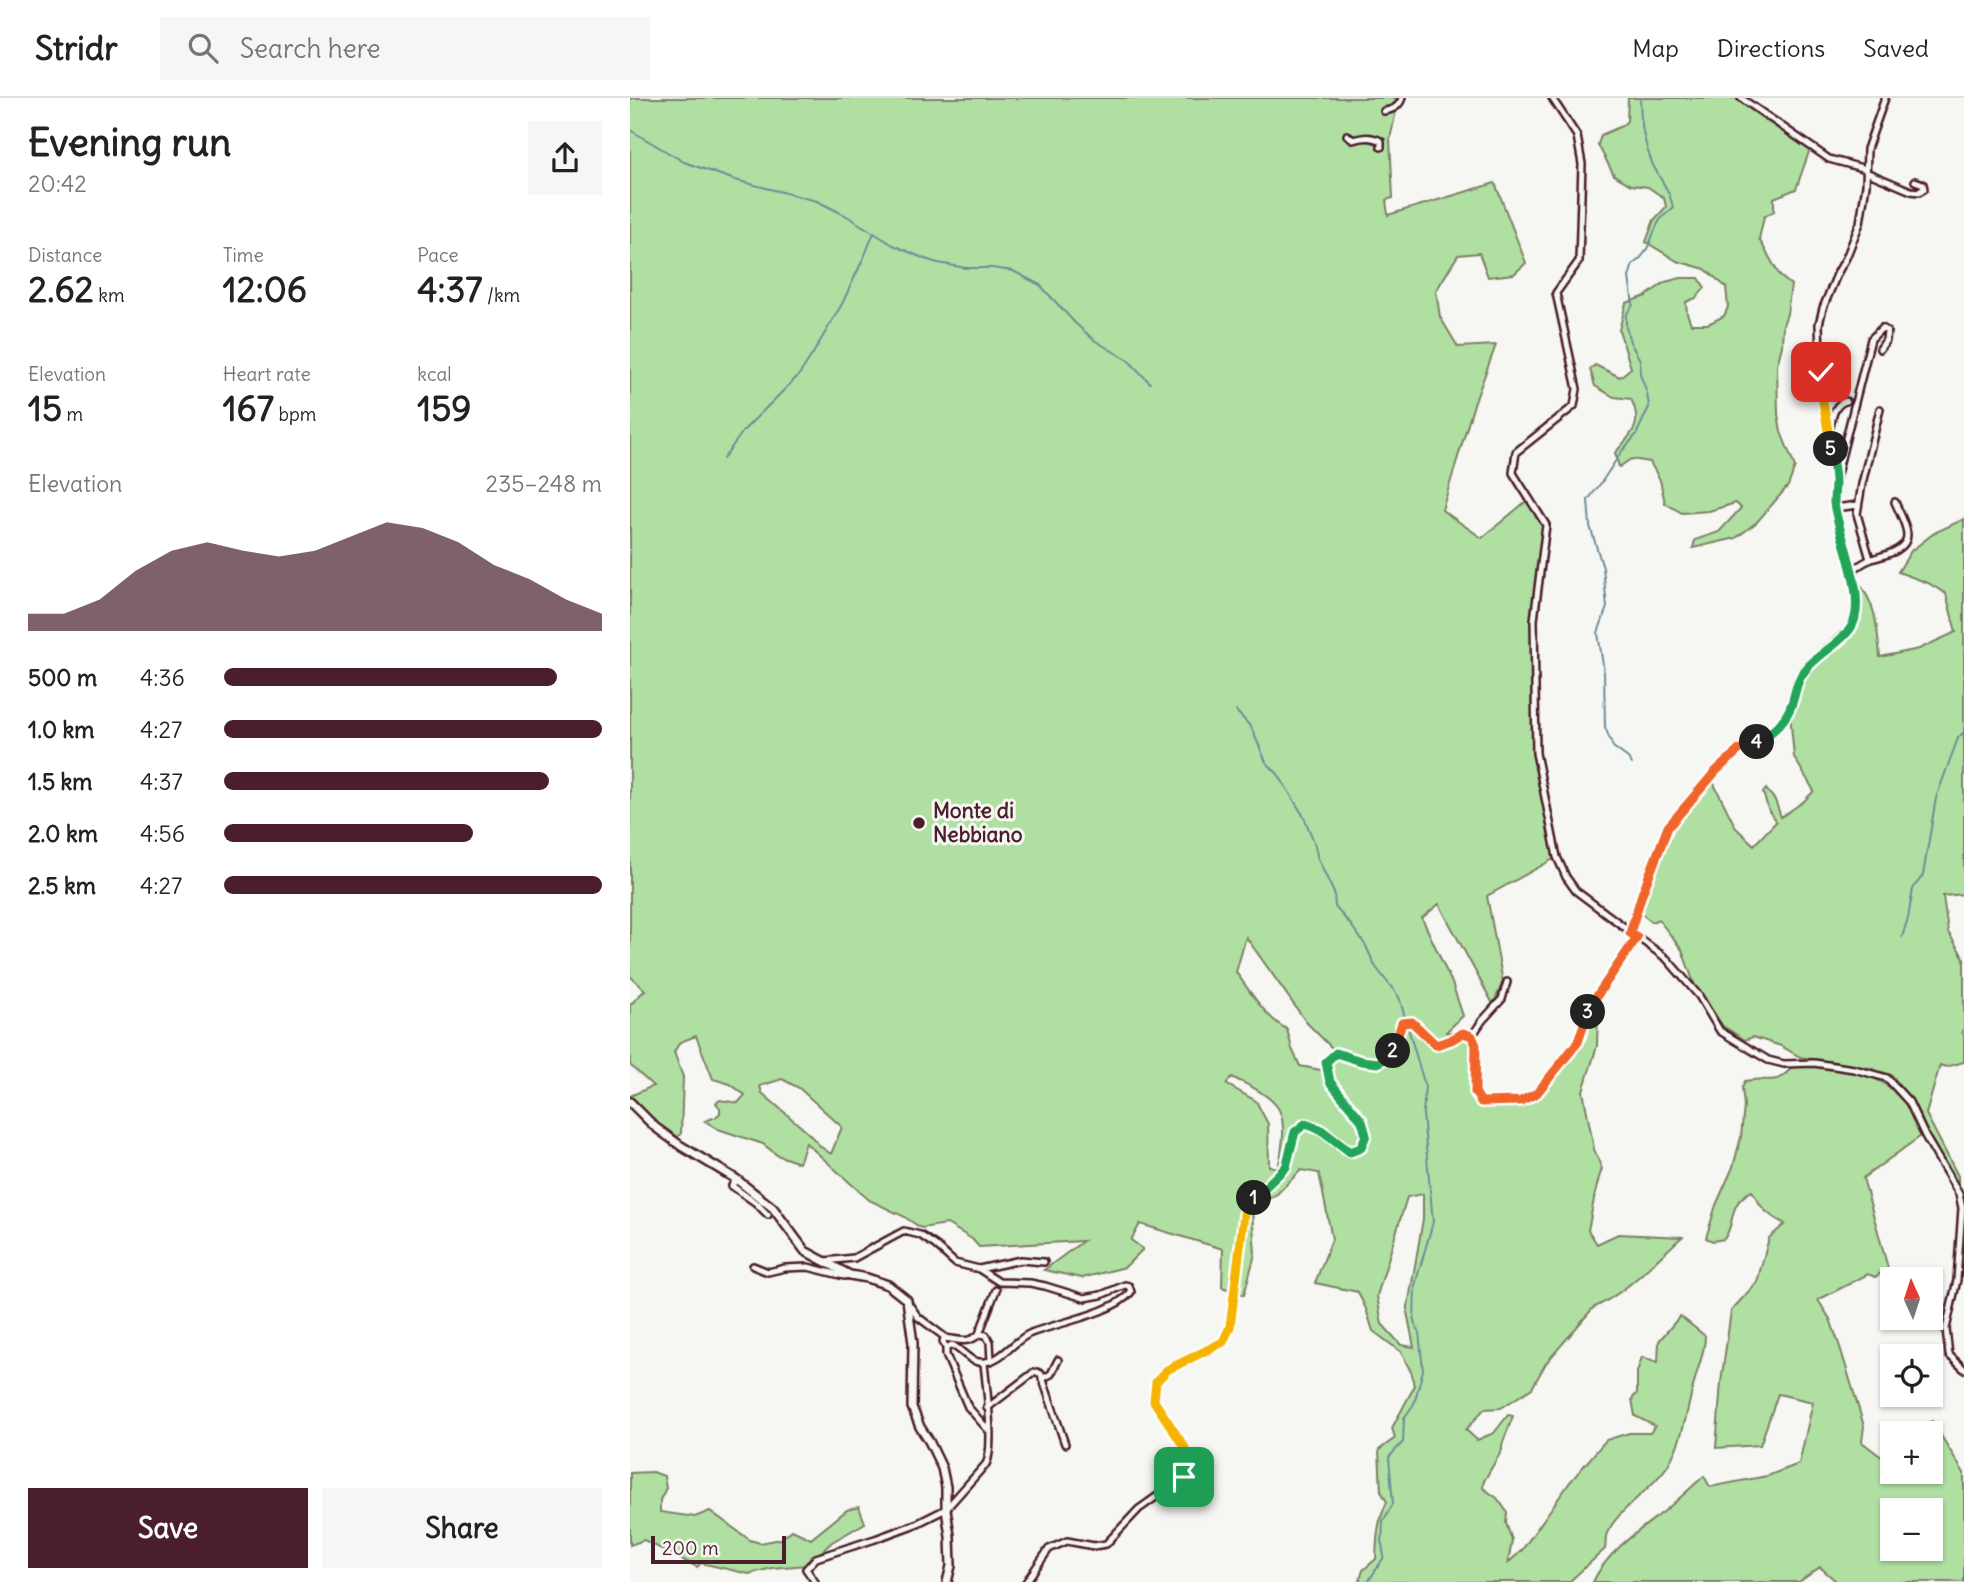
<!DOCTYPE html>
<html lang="en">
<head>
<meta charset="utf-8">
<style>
  body { margin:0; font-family:Delius,sans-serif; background:#f6f6f6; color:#222; height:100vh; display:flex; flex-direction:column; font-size:26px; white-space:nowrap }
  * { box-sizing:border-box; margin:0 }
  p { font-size:23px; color:#767676 }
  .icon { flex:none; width:38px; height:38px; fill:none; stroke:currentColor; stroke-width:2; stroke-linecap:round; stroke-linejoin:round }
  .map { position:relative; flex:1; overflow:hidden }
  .details { display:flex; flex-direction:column; background:#fff; width:630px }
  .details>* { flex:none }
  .needle { width:46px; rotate:357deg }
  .tools { position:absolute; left:1250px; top:1169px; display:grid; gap:14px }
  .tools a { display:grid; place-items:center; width:63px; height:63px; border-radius:0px; background:#fff; box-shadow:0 2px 5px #0004; font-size:35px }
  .scale { position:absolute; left:21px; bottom:18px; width:135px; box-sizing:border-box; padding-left:7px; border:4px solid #4a1f2b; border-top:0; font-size:19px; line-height:24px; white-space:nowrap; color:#4a1f2b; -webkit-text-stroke:5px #f6f6f2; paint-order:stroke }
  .pin { position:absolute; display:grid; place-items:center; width:60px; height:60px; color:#fff; margin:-30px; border-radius:14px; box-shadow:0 4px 10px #0006 }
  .km { position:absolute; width:35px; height:35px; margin:-18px; border-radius:50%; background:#222; color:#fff; font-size:19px; line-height:35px; text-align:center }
  .round { display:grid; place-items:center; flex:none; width:74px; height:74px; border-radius:0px; background:#f6f6f6 }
  .summary { display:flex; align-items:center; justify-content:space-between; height:119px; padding:0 28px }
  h1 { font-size:38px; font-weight:800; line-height:52px }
  .figures { display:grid; grid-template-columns:repeat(3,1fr); gap:10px; height:119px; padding:7px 28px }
  .figures div { display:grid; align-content:center }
  .figures b { font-size:35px; font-weight:800 }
  .figures small { font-size:19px; font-weight:400 }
  .figures p { font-size:19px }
  .chart { height:196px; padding:14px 28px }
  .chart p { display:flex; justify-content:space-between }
  .chart svg { width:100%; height:126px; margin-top:7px; fill:#4a1f2b; opacity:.7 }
  .button { display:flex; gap:14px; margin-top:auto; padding:14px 28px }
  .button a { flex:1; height:80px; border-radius:0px; background:#4a1f2b; color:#fff; font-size:28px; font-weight:800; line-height:80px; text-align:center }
  .button a+a { background:#f6f6f6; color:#222 }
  ul { padding:0 28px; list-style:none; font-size:23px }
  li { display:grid; grid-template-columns:112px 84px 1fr; align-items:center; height:52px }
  li i { height:18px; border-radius:9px; background:#4a1f2b }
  header { display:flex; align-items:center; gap:42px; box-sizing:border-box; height:98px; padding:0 35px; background:#fff; border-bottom:2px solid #e0e0e0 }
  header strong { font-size:33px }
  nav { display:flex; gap:38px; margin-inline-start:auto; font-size:24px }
  .search { width:490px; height:63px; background:#f6f6f6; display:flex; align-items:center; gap:18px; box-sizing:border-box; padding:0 24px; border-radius:0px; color:#767676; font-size:26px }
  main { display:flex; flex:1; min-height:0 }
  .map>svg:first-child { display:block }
  .green { fill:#afe0a1; stroke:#7c8066; stroke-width:2; fill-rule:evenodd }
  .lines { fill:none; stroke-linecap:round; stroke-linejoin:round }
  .stream { stroke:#6e8c99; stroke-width:2 }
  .minor-casing { stroke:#4a1f2b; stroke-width:10 }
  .tertiary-casing { stroke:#4a1f2b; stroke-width:12 }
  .minor { stroke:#f6f6f2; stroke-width:5 }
  .tertiary { stroke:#f6f6f2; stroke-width:7 }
  .split-1-casing { stroke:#fff; stroke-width:14 }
  .split-2-casing { stroke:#fff; stroke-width:14 }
  .split-3-casing { stroke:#fff; stroke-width:14 }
  .split-4-casing { stroke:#fff; stroke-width:14 }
  .split-5-casing { stroke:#fff; stroke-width:14 }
  .split-6-casing { stroke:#fff; stroke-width:14 }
  .split-1 { stroke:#f5b400; stroke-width:9 }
  .split-2 { stroke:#22a559; stroke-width:9 }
  .split-3 { stroke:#f0652b; stroke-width:9 }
  .split-4 { stroke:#f0652b; stroke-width:9 }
  .split-5 { stroke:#22a559; stroke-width:9 }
  .split-6 { stroke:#f5b400; stroke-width:9 }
  .poi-dot { fill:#4a1f2b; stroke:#f6f6f2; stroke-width:2.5 }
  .labels { text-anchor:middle; stroke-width:6; stroke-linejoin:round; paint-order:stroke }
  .poi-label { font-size:21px; font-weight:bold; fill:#4a1f2b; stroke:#f6f6f2; text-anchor:start }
</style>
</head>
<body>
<header>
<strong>Stridr</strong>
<div class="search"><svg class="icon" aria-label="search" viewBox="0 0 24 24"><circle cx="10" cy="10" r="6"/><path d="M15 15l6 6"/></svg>Search here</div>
<nav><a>Map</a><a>Directions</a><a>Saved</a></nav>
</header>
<main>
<section class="details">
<div class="summary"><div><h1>Evening run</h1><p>20:42</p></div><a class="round"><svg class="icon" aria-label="share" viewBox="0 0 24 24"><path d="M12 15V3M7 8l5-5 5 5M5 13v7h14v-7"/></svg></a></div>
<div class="figures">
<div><p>Distance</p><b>2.62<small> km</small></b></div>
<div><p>Time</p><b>12:06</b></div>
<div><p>Pace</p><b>4:37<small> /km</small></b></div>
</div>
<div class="figures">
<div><p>Elevation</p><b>15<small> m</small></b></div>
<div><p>Heart rate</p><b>167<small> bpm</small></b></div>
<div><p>kcal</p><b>159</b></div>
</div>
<div class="chart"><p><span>Elevation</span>235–248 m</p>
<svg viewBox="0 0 160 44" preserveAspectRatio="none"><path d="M0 44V38L10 38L20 33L30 23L40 16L50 13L60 16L70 18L80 16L90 11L100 6L110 8L120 13L130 21L140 26L150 33L160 38V44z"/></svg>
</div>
<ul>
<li><b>500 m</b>4:36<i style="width:88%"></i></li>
<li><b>1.0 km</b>4:27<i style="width:100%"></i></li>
<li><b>1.5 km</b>4:37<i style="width:86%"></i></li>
<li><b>2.0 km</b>4:56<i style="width:66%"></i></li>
<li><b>2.5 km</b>4:27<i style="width:100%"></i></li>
</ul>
<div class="button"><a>Save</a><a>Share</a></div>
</section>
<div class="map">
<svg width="1334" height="1484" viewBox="0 0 1334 1484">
  <rect width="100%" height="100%" fill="#f6f6f2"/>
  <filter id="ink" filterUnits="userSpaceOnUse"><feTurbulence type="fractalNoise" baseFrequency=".0143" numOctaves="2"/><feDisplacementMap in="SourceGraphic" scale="14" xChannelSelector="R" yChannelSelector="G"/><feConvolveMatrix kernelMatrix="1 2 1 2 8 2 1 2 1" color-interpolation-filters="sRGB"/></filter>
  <g filter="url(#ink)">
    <path class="green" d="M 0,0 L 774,0 L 768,4 L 760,41 L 763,100 L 756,102 L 758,117 L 865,85 L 896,165 L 884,176 L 858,179 L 849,155 L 828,157 L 806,193 L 810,219 L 828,249 L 866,247 L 844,306 L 812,412 L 852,440 L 900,400 L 917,424 L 904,564 L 907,649 L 927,759 L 857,798 L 873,884 L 863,906 L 809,806 L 792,820 L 822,885 L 833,918 L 816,934 L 832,936 L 841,944 L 853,1009 L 891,1007 L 912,997 L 920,983 L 938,961 L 949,953 L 964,906 L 968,912 L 967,948 L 953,993 L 964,1051 L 972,1071 C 964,1091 963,1111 958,1132 L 967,1146 L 988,1136 L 1052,1139 C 1026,1162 995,1196 963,1210 L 916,1265 L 902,1290 L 871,1310 L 854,1311 L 836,1332 L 847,1342 L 864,1335 L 878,1317 L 883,1318 L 872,1347 L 872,1352 L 854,1383 L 853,1390 L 867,1400 L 877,1414 L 876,1425 L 882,1442 L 878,1465 L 892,1452 L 940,1384 L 976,1342 L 999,1335 L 1020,1335 L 1025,1328 L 1005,1318 L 1002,1301 L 1007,1295 L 1007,1274 L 1012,1259 L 1028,1264 L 1029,1243 L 1050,1218 L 1075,1238 C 1075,1255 1068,1268 1064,1285 C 1057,1312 1053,1342 1038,1367 C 1023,1391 990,1409 977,1435 C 975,1440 976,1446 975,1451 L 939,1484 L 729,1484 L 733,1472 L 746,1461 C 747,1439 747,1424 757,1404 L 751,1393 L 749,1352 L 765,1340 L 762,1330 L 784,1289 L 782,1276 L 771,1254 L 743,1233 L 736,1211 L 728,1194 L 685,1185 L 702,1141 L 689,1075 L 671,1072 L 647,1096 L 622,1111 L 625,1156 L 614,1197 L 592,1189 L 593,1151 L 510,1126 L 501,1142 L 513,1151 L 495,1169 L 452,1180 L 414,1172 L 453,1143 L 349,1149 L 342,1141 L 317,1126 L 291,1130 L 273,1118 L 239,1102 L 176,1045 L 169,1065 L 147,1057 L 133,1046 L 88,1031 L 75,1023 L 86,1019 L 90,1015 L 90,1010 L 86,1005 L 90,1002 L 108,1005 L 115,997 L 100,986 L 83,981 L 66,938 L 50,944 L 44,954 L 53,979 L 51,1035 L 47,1040 C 31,1030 7,1016 0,998 L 23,988 L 0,967 L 0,907 L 15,892 L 0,878 ZM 616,839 L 677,925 L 703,951 L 694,960 L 696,973 L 670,968 L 662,951 L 657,931 C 637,922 619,892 606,874 ZM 602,979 C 617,987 638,995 648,1010 C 657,1024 652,1055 648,1070 L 639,1068 L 638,1026 L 626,1003 L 596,986 ZM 152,981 L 169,990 L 212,1029 L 201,1056 L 191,1049 L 176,1033 L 132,995 L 130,988 ZM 793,1096 L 793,1121 L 777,1214 L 784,1249 L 771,1247 L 752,1226 L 747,1198 L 777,1099 Z
      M 998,0 L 1105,0 L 1180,51 L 1166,91 L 1144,100 L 1144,113 L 1134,119 L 1129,141 L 1150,178 L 1161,187 L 1157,216 L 1153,227 L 1152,248 L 1147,267 L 1148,316 L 1151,334 L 1165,369 L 1158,388 L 1127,424 L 1106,440 L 1063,450 L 1065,442 L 1089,434 L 1111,410 L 1106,405 L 1079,413 L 1052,415 L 1035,405 L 1030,382 L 1020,364 L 1001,361 L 989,369 L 985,355 C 1001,336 1014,328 1001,301 L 984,299 L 965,288 L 960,271 L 965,267 L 990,279 L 1001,270 L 989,232 L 996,205 L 1016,198 L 1035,184 L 1051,180 L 1069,180 L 1075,190 L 1066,200 L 1056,204 L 1057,215 L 1061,226 L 1078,226 L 1094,218 L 1098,209 L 1096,189 L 1075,171 L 1047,163 L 1016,144 L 1024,122 L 1036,109 L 1034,100 L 1018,89 L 1001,87 L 984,77 L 968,47 L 971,37 L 992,28 L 997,23 Z
      M 1334,421 L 1334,796 L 1313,798 L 1318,834 L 1334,860 L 1334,931 L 1332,934 L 1334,937 L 1334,964 L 1316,969 L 1310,967 L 1296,1016 L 1328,1078 L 1328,1085 L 1301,1043 L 1283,1005 L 1262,977 L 1240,970 L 1170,959 L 1151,948 L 1123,939 L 1115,942 L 1093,928 L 1065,888 L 1052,852 L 1028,821 L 1022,824 L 1009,814 L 1036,737 L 1052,715 L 1082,682 L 1106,730 L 1124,747 L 1146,724 L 1139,713 L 1133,695 L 1136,691 L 1145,702 L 1151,719 L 1173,704 L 1184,693 L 1164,659 L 1160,616 L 1168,581 L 1222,531 L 1228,512 L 1227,483 C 1247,507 1247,529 1250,559 L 1289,551 L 1326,534 L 1316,496 L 1298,485 L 1268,474 L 1281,453 L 1304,435 Z
      M 1182,967 C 1219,973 1260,975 1279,1012 C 1284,1020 1287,1029 1291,1038 L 1233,1080 L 1258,1170 L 1245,1179 L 1238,1176 L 1188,1202 L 1200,1221 L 1210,1249 L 1234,1328 L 1232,1344 L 1258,1364 L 1262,1360 L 1262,1374 L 1300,1374 L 1300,1335 L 1285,1335 L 1290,1329 L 1302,1323 L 1334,1375 L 1334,1484 L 1207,1484 L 1190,1469 L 1169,1484 L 963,1484 C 976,1456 1004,1436 1028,1418 C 1044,1406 1059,1391 1074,1378 L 1080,1389 L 1137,1378 L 1169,1366 L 1183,1304 L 1148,1296 L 1130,1347 L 1086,1350 L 1091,1284 L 1101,1213 L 1127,1184 L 1139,1140 L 1155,1126 C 1146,1121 1137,1116 1131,1108 C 1127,1103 1126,1098 1122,1093 C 1096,1106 1107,1124 1094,1141 L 1083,1143 L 1076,1140 L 1086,1107 L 1103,1069 L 1111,1039 L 1114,1008 L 1112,990 L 1115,983 C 1139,977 1144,991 1163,968 ZM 1262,1412 L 1300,1412 L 1300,1451 L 1262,1451 Z
      M 23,1374 L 34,1378 L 36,1390 L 30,1402 L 30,1414 L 65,1419 L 80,1413 L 120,1442 L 130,1445 L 151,1441 L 162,1432 L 181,1441 L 217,1412 L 229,1409 L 235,1425 L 202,1444 L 177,1467 L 142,1470 L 119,1476 L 71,1465 L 67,1469 L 14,1442 L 0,1447 L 0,1375 Z"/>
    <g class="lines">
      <path class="stream" d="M 0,32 L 54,64 L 105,82 L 187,103 L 215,117 L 263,147 L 295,161 L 308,165 L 336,170 L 362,170 L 383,173 L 410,187 L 445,225 L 464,242 L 499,263 L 520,285
        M 93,361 L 114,332 L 169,277 L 182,257 L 212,206 L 235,157 L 244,134
        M 606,613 L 621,629 L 636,664 L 648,676 L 674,719 L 684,744 L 688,761 L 704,795 L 705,809 L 721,827 L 736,848 L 745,868 L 769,899 L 795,988 L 793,1016 L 803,1124 L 785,1187 L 784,1224 L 789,1234 L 793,1272 L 784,1306 L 774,1320 L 773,1344 L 759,1359 L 763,1406 L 753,1423 L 752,1446 L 754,1459 L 738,1484
        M 1002,666 L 998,660 L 983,649 L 975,629 L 974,574 L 968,535 L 977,509 L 973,470 L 960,428 L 958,402 L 971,385 L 992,353 L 1006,337 L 1019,309 L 1017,295 L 1010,276 L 1010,262 L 1000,244 L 996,229 L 996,217 L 1003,207 L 999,179 L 1003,166 C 1020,156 1020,138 1030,122 C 1033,118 1038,114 1043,110 C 1041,94 1029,80 1022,65 C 1014,45 1010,22 1010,0
        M 1272,839 L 1278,820 L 1283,791 L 1293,777 L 1306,700 L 1328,640 L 1334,634"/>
      <g class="minor-casing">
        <path id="minor" d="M 922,0 L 947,38 L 952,66 L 949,163 L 926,195 L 947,291 L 944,308 L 886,354 L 883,375 L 916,427 L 904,522 L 906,655 L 927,759 L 936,779 L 946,793 L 1037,861 L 1069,898 L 1090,933 L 1138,962 L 1154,966 L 1184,965 L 1224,971 L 1257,980 L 1279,1004 L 1295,1038 L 1329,1096 L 1332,1110 L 1327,1182 L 1316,1231 L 1319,1257 L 1334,1271
          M 1111,0 L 1199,61 L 1236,71
          M 754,13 C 763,12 769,9 772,0
          M 717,37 L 723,42 C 734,39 740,38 751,43 L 751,49
          M 1236,74 L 1281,93 L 1289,94 L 1294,91 L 1293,86 L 1285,83
          M 1199,333 C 1202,322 1203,306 1216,303
          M 1206,380 L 1241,241 L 1252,230 L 1257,233 L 1256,242 L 1250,251
          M 1205,410 L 1228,407
          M 1240,461 L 1227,416 L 1232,386 L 1250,311
          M 1222,472 C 1229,468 1235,463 1242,461 C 1254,457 1277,453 1277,437 C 1277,427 1269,414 1265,404
          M 1000,835 L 1012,796 L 1038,729 L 1086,673 L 1109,652 L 1132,641 L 1149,627 L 1161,609 L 1167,584 L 1172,576 L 1181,565 L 1221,530 L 1225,516 L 1227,499 L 1221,467 L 1208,425 L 1204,403 L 1205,383 L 1201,349 L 1191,291 L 1189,226 L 1193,210 L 1208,174 L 1216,160 L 1230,125 L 1236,87 L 1237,51 L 1255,0
          M 842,938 L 852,923 L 872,901 L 877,884
          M 106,1081 L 102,1088 L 126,1105 L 138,1117
          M 195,1163 L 224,1160 L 274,1133 L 290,1137 L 305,1147 L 325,1165 L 349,1171 L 369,1184 L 400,1185 L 415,1188 L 454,1200 L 471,1197 L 495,1187 L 499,1188 L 501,1194 C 484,1215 427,1225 401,1235 C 384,1242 373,1262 355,1264 C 340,1266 334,1253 322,1247 L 316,1250 L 316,1257 L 338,1309 L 360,1334
          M 123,1168 L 138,1174 L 155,1170 L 178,1169 L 214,1178 L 220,1177
          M 349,1171 L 391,1162 L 414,1164
          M 278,1205 L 288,1219 L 316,1240
          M 349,1236 L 356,1237 L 360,1244 L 361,1263
          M 316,1250 L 313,1244 L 314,1240 C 327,1241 338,1247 349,1236 L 366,1192
          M 412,1281 L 421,1276 L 428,1262
          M 357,1310 L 403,1275 L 407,1274 L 411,1276 L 435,1346
          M 185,1484 L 176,1471 L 186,1460 L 245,1441 L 286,1426 L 316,1411 L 356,1366 C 365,1350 356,1287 354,1265
          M 396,1484 L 419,1451 L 437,1443 L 464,1448 L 476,1446 L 509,1411 L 554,1379 L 559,1364 L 555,1350 L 524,1303 L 526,1284 L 537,1272 L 593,1244 L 600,1229 L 615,1109 L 656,1069 L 665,1034 L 675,1026 L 689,1031 L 720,1054 L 731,1050 L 736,1037 L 732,1023 L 700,984 L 697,964 L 706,955 C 723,960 753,974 763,952 C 767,944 768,934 772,925 L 782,924 L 806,947 L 821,942 L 833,935 L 842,938 L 846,947 L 845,994 L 851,1004 L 891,1003 L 907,995 L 948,944 L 960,908 L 1007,839"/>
      </g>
      <g class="tertiary-casing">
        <path id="tertiary" d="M 0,1004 L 25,1029 L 51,1048 L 106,1081 L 143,1110 L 175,1153 L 220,1177 L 237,1180 L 258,1187 L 277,1202 L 283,1245 L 282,1309 L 290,1329 L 299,1343 L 312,1370 L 316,1389 L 316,1411 L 320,1438 L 321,1468 L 317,1484"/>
      </g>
      <use href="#minor" class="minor"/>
      <use href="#tertiary" class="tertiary"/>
    </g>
  </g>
  <g class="lines" filter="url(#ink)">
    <g class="split-1-casing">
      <path id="split-1" d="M 554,1379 L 559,1364 L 555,1350 L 524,1303 L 526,1284 L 537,1272 L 593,1244 L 600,1229 L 615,1109 L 624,1100"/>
    </g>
    <g class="split-2-casing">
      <path id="split-2" d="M 624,1100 L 656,1069 L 665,1034 L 675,1026 L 690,1031 L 720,1054 L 731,1050 L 736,1037 L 732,1023 L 700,984 L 696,964 L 706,955 L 731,963 L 748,965 L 763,955 L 763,953"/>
    </g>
    <g class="split-3-casing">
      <path id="split-3" d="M 763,953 L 772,925 L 782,924 L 806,947 L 821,942 L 833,935 L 842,938 L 846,947 L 845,994 L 851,1004 L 891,1003 L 907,995 L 948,944 L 958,914"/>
    </g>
    <g class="split-4-casing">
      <path id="split-4" d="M 958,914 L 960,908 L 1007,839 L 1000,835 L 1012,796 L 1038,729 L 1086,673 L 1109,652 L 1127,644"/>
    </g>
    <g class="split-5-casing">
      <path id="split-5" d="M 1127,644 C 1142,635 1157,622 1162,605 C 1166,594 1166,584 1173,575 C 1185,557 1208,548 1220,531 C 1240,503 1208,437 1204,405 C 1204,398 1205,391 1205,384 C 1205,373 1202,362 1201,351"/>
    </g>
    <g class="split-6-casing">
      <path id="split-6" d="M 1191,274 L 1191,291 L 1201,351"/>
    </g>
    <use href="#split-1" class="split-1"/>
    <use href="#split-2" class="split-2"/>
    <use href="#split-3" class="split-3"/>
    <use href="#split-4" class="split-4"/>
    <use href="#split-5" class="split-5"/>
    <use href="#split-6" class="split-6"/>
  </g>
  <circle class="poi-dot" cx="289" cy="725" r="7"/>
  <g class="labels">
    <g class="poi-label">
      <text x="303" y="720">Monte di<tspan x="303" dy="24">Nebbiano</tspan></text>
    </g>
  </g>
</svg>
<div class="tools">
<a><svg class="needle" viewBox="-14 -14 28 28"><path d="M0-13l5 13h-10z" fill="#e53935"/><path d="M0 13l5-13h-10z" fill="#767676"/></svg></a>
<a><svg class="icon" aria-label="locate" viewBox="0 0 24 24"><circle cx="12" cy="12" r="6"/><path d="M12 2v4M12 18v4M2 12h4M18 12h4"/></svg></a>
<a>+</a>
<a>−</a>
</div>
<div class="scale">200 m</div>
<div class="pin" style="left:554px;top:1379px;background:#1e9e55"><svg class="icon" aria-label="arrive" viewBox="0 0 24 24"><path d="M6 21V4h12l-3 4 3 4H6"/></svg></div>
<div class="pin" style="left:1191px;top:274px;background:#d93025"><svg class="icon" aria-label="check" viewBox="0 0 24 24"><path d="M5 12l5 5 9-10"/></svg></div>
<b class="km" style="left:624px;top:1100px">1</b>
<b class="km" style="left:763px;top:953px">2</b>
<b class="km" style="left:958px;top:914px">3</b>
<b class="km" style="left:1127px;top:644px">4</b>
<b class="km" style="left:1201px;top:351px">5</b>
</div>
</main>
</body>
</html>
